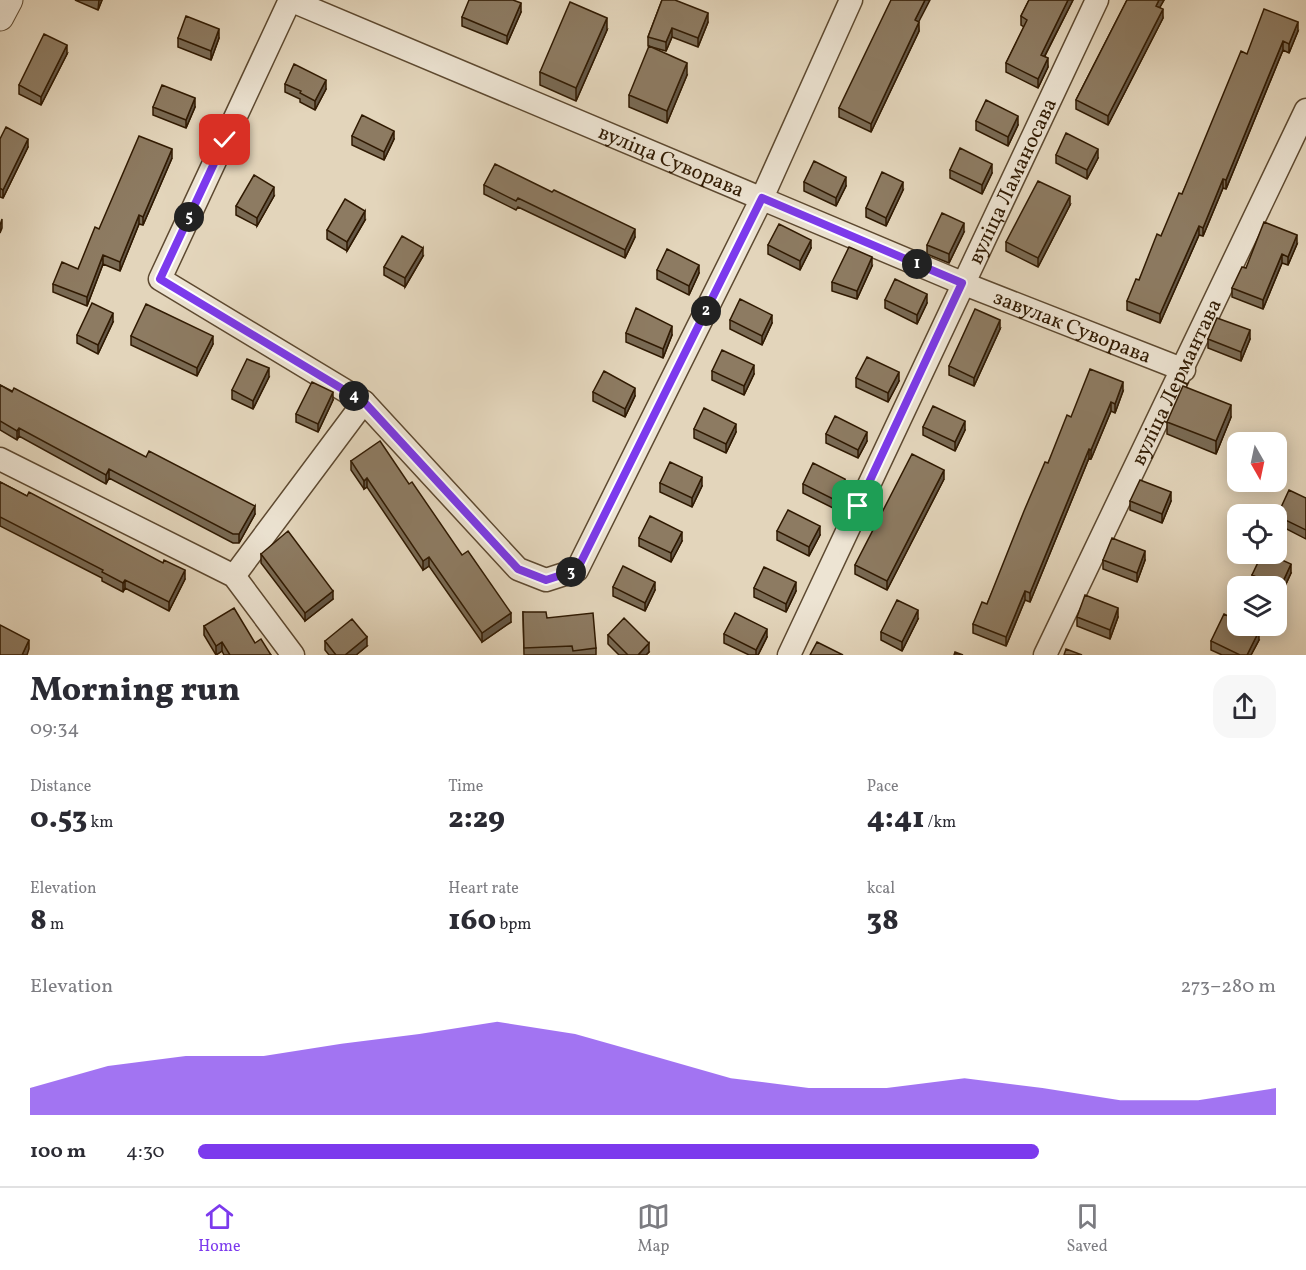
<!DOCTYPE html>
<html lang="en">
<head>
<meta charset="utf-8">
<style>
  body { margin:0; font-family:Vollkorn,serif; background:#f7f7f7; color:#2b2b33; height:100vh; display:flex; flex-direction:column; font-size:22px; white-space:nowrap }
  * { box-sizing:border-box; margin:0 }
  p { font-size:20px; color:#7c7c81 }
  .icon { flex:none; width:33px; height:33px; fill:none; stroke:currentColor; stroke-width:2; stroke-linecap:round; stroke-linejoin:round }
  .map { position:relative; height:655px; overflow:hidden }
  .drawer { display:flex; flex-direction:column; background:#fff; flex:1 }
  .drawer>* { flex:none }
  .needle { width:39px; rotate:171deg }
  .buttons { position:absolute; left:1227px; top:432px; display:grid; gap:12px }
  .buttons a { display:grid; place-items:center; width:60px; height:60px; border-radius:12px; background:#fff; box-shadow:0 3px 15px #0003; font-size:30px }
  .pin { position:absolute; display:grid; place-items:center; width:51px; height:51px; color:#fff; margin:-26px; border-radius:12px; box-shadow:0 3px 9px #0006 }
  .km { position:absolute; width:30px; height:30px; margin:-15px; border-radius:50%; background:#222; color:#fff; font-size:16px; line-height:30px; text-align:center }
  .round { display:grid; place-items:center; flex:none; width:63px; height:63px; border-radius:18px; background:#f7f7f7 }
  .overview { display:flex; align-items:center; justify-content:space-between; height:102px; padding:0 30px }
  h1 { font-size:33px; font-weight:800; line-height:45px }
  .metrics { display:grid; grid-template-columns:repeat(3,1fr); gap:9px; height:102px; padding:6px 30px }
  .metrics div { display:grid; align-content:center }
  .metrics b { font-size:30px; font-weight:800 }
  .metrics small { font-size:16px; font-weight:400 }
  .metrics p { font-size:16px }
  .chart { height:168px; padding:12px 30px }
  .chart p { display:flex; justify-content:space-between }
  .chart svg { width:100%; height:108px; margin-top:6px; fill:#7c3aed; opacity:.7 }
  ul { padding:0 30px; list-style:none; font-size:20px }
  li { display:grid; grid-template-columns:96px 72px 1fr; align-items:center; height:45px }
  li i { height:15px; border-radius:8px; background:#7c3aed }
  .menu { display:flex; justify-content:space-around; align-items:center; height:84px; border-top:2px solid #e1e1e2; background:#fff; font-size:16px; color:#7c7c81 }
  .menu a { display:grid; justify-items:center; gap:3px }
  .menu .active { color:#7c3aed }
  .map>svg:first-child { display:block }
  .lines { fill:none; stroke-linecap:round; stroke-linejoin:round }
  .minor-casing { stroke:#5d4930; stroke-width:25 }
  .tertiary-casing { stroke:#5d4930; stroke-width:29 }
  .minor { stroke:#ede4d3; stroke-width:22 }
  .tertiary { stroke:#ede4d3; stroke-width:27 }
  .wall { fill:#796a54; stroke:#301a02; stroke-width:1.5 }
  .shaded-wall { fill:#635645; stroke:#301a02; stroke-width:1.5 }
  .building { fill:#8d7b62; stroke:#301a02; stroke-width:1.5 }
  .route-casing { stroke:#fff; stroke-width:12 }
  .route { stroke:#7c3aed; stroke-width:8 }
  .labels { text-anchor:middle; stroke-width:4.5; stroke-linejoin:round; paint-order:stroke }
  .street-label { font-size:21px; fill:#301a02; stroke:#ede4d3 }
</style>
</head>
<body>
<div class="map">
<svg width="1306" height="655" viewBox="0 0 1306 655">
  <rect width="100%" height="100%" fill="#e3d5bb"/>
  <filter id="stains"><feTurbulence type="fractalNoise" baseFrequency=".00333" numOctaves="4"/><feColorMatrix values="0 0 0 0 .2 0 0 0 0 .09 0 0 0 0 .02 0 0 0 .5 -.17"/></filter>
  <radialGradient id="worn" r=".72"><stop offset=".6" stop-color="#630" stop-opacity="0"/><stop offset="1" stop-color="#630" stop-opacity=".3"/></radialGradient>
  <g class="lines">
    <g class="minor-casing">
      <g id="minor">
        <path d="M 290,0 L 160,279 L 364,402 L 518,569 L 546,580 L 577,570 L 762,198 L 851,0"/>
        <path id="s1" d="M 290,0 L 962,283 L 1184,370"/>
        <path d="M 0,459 L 234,576 L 293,655"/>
        <path d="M 234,576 L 364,402"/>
        <path id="s2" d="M 789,655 L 1097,0"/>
        <path id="s3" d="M 1045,655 L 1306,110"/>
      </g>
    </g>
    <g class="tertiary-casing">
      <path id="tertiary" d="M 0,17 L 9,0"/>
    </g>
    <use href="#minor" class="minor"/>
    <use href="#tertiary" class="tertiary"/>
  </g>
  <path class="wall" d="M 75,0 L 102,0 L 98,10 Z
    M 662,0 L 708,22 L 698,47 L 672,37 L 666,51 L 648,46 L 648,37 Z
    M 1029,0 L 1073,0 L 1045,56 L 1048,67 L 1038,88 L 1006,72 L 1006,63 L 1024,27 L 1021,25 L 1021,16 Z
    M 1127,0 L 1164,0 L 1160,7 L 1163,18 L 1108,125 L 1076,109 L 1076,100 Z
    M 521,12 L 507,44 L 462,26 L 462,17 Z
    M 918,22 L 919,31 L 871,132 L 839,117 L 839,108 Z
    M 607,30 L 576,101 L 540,85 L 540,72 Z
    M 1298,31 L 1289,53 L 1283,50 L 1226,189 L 1223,188 L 1203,236 L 1199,235 L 1160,323 L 1127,310 L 1127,301 L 1139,280 L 1182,194 L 1247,54 Z
    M 178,38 L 219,38 L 211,60 L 178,47 Z
    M 67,54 L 41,105 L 19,94 L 19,85 Z
    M 687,75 L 667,123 L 629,107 L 629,95 Z
    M 285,84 L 326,89 L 315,110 L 300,102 L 300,99 L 285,92 Z
    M 153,107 L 195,107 L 186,128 L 153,115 Z
    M 976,121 L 1018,125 L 1008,146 L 976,130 Z
    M 352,136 L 394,139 L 384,160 L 352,145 Z
    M 0,139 L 28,147 L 3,198 L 0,197 Z
    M 1056,155 L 1098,158 L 1087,179 L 1056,163 Z
    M 172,158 L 143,225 L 139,224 L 120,271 L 103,264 L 87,306 L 53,292 L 53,284 L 78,269 L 99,229 Z
    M 950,170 L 992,173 L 982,194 L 950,178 Z
    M 804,182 L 846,186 L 836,206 L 804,191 Z
    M 484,185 L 552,192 L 635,237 L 625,258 L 518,207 L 516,210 L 484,194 Z
    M 903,190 L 886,226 L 866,217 L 866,208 Z
    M 274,196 L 257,226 L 236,215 L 236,206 Z
    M 1070,205 L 1038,267 L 1006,251 L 1006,242 Z
    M 365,220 L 347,251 L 327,239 L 327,230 Z
    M 964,232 L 949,263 L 927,254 L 927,245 Z
    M 1297,244 L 1288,265 L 1282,263 L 1263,309 L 1232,297 L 1232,288 L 1246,268 Z
    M 768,245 L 811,248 L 800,270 L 768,254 Z
    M 423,256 L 405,287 L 384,275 L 384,267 Z
    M 872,266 L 857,299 L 832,291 L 832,282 Z
    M 657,270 L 699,273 L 689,295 L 657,279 Z
    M 885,300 L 927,303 L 917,324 L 885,308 Z
    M 730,320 L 772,323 L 762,345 L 730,329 Z
    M 113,322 L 98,354 L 77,343 L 77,335 Z
    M 1000,329 L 974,386 L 949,375 L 949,366 Z
    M 626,333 L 672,335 L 663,358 L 626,342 Z
    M 131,336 L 213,344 L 197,376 L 131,345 Z
    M 1208,339 L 1250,339 L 1241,361 L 1208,348 Z
    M 712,371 L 754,374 L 744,395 L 712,380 Z
    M 269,377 L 253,409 L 232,399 L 232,390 Z
    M 856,378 L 899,381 L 888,402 L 856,387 Z
    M 0,385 L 255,514 L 239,543 L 233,543 L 109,478 L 106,484 L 19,436 L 17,440 L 0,430 Z
    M 1123,391 L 1115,413 L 1111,411 L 1091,459 L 1089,458 L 1030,602 L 1025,600 L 1006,646 L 973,633 L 973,624 L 987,604 L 1048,463 L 1071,417 Z
    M 593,392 L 635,396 L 625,417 L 593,401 Z
    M 333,400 L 318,432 L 296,422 L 296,414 Z
    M 1231,417 L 1216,454 L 1167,434 L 1167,422 Z
    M 923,427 L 965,430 L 955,451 L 923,435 Z
    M 694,429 L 736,432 L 726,453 L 694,438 Z
    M 826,434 L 867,441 L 858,458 L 826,443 Z
    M 351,461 L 409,484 L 511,622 L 482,642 L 429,566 L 423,570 L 367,487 L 364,489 L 351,470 Z
    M 944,479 L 887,590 L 855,574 L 855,565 Z
    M 0,482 L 185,579 L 169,611 L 125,588 L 123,592 L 102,581 L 102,578 L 0,526 Z
    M 660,483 L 702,486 L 692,507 L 660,492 Z
    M 803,484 L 845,488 L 835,509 L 803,493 Z
    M 1306,498 L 1306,539 L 1277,524 L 1277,516 Z
    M 1130,501 L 1171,501 L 1162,523 L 1130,510 Z
    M 777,531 L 820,535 L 809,556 L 777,540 Z
    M 639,538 L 682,541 L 671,562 L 639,546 Z
    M 261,554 L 333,599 L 305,621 L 261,563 Z
    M 1103,560 L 1145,560 L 1137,582 L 1103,569 Z
    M 1291,573 L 1280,597 L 1276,595 L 1276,586 L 1258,586 L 1252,583 L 1252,575 Z
    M 613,587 L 655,590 L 645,611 L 613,596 Z
    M 754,588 L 796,591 L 786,612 L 754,597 Z
    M 523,612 L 547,618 L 596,648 L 596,655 L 524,655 Z
    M 1077,617 L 1118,617 L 1110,639 L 1077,626 Z
    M 918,619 L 902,651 L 881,640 L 881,632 Z
    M 204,626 L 255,643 L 271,655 L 224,655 L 222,651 L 216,655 L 204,635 Z
    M 724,634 L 767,637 L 758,655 L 749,655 L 724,643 Z
    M 608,635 L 649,652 L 646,655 L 619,655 L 608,644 Z
    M 1259,640 L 1251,655 L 1222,655 L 1211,650 L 1211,641 Z
    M 325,641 L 367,646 L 356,655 L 329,655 L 325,650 Z"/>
  <path class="shaded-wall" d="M 99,0 L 102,0 L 98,10 Z
    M 925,0 L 930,0 L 915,29 L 915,20 Z
    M 1068,0 L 1073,0 L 1041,63 L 1041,55 Z
    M 1159,0 L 1164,0 L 1156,14 L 1156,6 Z
    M 521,3 L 521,12 L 507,44 L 507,36 Z
    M 1163,9 L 1163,18 L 1108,125 L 1108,116 Z
    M 708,13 L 708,22 L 698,47 L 698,38 Z
    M 607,18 L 607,30 L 576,101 L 576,88 Z
    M 919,22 L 919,31 L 871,132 L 871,124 Z
    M 1298,22 L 1298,31 L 1289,53 L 1289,44 Z
    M 672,28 L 672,37 L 666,51 L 666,42 Z
    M 219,29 L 219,38 L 211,60 L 211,51 Z
    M 1283,41 L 1283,50 L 1226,189 L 1226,180 Z
    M 67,45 L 67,54 L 41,105 L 41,97 Z
    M 1048,58 L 1048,67 L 1038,88 L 1038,79 Z
    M 687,63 L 687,75 L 667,123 L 667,111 Z
    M 326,80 L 326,89 L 315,110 L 315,101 Z
    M 195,98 L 195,107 L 186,128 L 186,120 Z
    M 1018,116 L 1018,125 L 1008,146 L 1008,137 Z
    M 394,131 L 394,139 L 384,160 L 384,152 Z
    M 28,139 L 28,147 L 3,198 L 3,190 Z
    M 172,149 L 172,158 L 143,225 L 143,217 Z
    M 1098,149 L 1098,158 L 1087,179 L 1087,170 Z
    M 992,164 L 992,173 L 982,194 L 982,185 Z
    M 846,177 L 846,186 L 836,206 L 836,198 Z
    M 1223,179 L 1223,188 L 1203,236 L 1203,228 Z
    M 903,182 L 903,190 L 886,226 L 886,218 Z
    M 274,187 L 274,196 L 257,226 L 257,218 Z
    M 1070,196 L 1070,205 L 1038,267 L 1038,258 Z
    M 365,211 L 365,220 L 347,251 L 347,242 Z
    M 139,215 L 139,224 L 120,271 L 120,262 Z
    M 2,219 L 2,228 L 0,233 L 0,225 Z
    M 964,223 L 964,232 L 949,263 L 949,254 Z
    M 1199,226 L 1199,235 L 1160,323 L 1160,314 Z
    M 635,229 L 635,237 L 625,258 L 625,250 Z
    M 1297,235 L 1297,244 L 1288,265 L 1288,257 Z
    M 811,240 L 811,248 L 800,270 L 800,261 Z
    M 423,248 L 423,256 L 405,287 L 405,278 Z
    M 1282,254 L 1282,263 L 1263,309 L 1263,300 Z
    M 103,255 L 103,264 L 87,306 L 87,297 Z
    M 872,257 L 872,266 L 857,299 L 857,291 Z
    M 699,265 L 699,273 L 689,295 L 689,286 Z
    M 927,294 L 927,303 L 917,324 L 917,315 Z
    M 113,313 L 113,322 L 98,354 L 98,345 Z
    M 772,315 L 772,323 L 762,345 L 762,336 Z
    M 1000,320 L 1000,329 L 974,386 L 974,378 Z
    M 672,326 L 672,335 L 663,358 L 663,349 Z
    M 1250,330 L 1250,339 L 1241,361 L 1241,352 Z
    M 213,336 L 213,344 L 197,376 L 197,368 Z
    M 754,365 L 754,374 L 744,395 L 744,386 Z
    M 269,368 L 269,377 L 253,409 L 253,401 Z
    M 899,372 L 899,381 L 888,402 L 888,393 Z
    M 1123,382 L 1123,391 L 1115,413 L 1115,404 Z
    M 635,388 L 635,396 L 625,417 L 625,409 Z
    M 333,392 L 333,400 L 318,432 L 318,424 Z
    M 1111,402 L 1111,411 L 1091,459 L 1091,450 Z
    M 1231,405 L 1231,417 L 1216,454 L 1216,441 Z
    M 965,421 L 965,430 L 955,451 L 955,442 Z
    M 736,424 L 736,432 L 726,453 L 726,444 Z
    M 19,428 L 19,436 L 17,440 L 17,431 Z
    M 867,432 L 867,441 L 858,458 L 858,450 Z
    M 1089,449 L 1089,458 L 1030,602 L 1030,593 Z
    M 109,469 L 109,478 L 106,484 L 106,475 Z
    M 944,470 L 944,479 L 887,590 L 887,581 Z
    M 702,477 L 702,486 L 692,507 L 692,498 Z
    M 367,478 L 367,487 L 364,489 L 364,481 Z
    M 845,479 L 845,488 L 835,509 L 835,500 Z
    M 1171,492 L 1171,501 L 1162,523 L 1162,514 Z
    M 255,506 L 255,514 L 239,543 L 239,534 Z
    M 820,526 L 820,535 L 809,556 L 809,547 Z
    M 682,532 L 682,541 L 671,562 L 671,553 Z
    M 1145,551 L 1145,560 L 1137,582 L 1137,573 Z
    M 429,557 L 429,566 L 423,570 L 423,561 Z
    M 1291,564 L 1291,573 L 1280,597 L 1280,588 Z
    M 185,570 L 185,579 L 169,611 L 169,602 Z
    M 125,580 L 125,588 L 123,592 L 123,583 Z
    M 655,582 L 655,590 L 645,611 L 645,603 Z
    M 796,582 L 796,591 L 786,612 L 786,604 Z
    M 333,591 L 333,599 L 305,621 L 305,613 Z
    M 1025,591 L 1025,600 L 1006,646 L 1006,637 Z
    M 1118,608 L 1118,617 L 1110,639 L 1110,630 Z
    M 918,610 L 918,619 L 902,651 L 902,642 Z
    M 511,613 L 511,622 L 482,642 L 482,633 Z
    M 767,629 L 767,637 L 758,655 L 756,655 L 756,650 Z
    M 1259,631 L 1259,640 L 1251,655 L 1247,655 Z
    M 367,637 L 367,646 L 356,655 L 345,655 Z
    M 29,640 L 29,649 L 27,655 L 22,655 Z
    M 222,642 L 222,651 L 216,655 L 216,646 Z
    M 649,643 L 649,652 L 646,655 L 638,655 Z"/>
  <path class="building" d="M 469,0 L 513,0 L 521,3 L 507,36 L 462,17 Z
    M 662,0 L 675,0 L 708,13 L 698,38 L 672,28 L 666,42 L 648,37 Z
    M 891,0 L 925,0 L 915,20 L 919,22 L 871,124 L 839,108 Z
    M 1029,0 L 1068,0 L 1041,55 L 1048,58 L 1038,79 L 1006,63 L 1027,20 L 1021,16 Z
    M 1127,0 L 1159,0 L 1156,6 L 1163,9 L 1108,116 L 1076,100 Z
    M 570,2 L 607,18 L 576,88 L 540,72 Z
    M 1264,9 L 1298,22 L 1289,44 L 1283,41 L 1226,180 L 1223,179 L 1203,228 L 1199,226 L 1160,314 L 1127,301 L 1136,279 L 1139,280 L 1157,234 L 1161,236 L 1179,193 L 1182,194 L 1241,51 L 1247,54 Z
    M 186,16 L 219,29 L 211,51 L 178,38 Z
    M 44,34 L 67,45 L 41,97 L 19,85 Z
    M 649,46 L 687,63 L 667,111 L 629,95 Z
    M 294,64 L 326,80 L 315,101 L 300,93 L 301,91 L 285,84 Z
    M 162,85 L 195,98 L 186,120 L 153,107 Z
    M 986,100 L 1018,116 L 1008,137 L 976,121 Z
    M 362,115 L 394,131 L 384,152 L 352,136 Z
    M 6,127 L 28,139 L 3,190 L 0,188 L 0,139 Z
    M 1066,133 L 1098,149 L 1087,170 L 1056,155 Z
    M 139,136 L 172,149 L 143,217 L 139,215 L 120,262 L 103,255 L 87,297 L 53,284 L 62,262 L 78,269 L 95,227 L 99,229 Z
    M 960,148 L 992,164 L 982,185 L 950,170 Z
    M 814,161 L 846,177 L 836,198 L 804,182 Z
    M 495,164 L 552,192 L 554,190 L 635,229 L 625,250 L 518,198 L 516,201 L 484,185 Z
    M 882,172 L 903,182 L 886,218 L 866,208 Z
    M 254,175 L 274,187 L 257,218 L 236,206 Z
    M 1038,181 L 1070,196 L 1038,258 L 1006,242 Z
    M 345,199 L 365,211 L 347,242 L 327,230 Z
    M 942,213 L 964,223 L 949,254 L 927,245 Z
    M 1264,222 L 1297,235 L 1288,257 L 1282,254 L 1263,300 L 1232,288 L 1242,267 L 1246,268 Z
    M 779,224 L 811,240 L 800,261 L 768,245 Z
    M 402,236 L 423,248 L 405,278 L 384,267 Z
    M 849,247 L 872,257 L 857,291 L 832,282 Z
    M 667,249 L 699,265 L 689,286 L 657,270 Z
    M 895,279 L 927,294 L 917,315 L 885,300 Z
    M 740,299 L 772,315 L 762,336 L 730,320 Z
    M 92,303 L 113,313 L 98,345 L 77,335 Z
    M 146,304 L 213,336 L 197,368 L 131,336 Z
    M 636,308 L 672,326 L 663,349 L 626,333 Z
    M 975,309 L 1000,320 L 974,378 L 949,366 Z
    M 1217,318 L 1250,330 L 1241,352 L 1208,339 Z
    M 722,350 L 754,365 L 744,386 L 712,371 Z
    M 867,357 L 899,372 L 888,393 L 856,378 Z
    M 247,359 L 269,368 L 253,401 L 232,390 Z
    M 1090,369 L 1123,382 L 1115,404 L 1111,402 L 1091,450 L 1089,449 L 1030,593 L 1025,591 L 1006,637 L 973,624 L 982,602 L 987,604 L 1024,511 L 1045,462 L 1048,463 L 1067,415 L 1071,417 Z
    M 604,371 L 635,388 L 625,409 L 593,392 Z
    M 312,382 L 333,392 L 318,424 L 296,414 Z
    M 0,385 L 12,392 L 14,388 L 146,457 L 149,451 L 255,506 L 239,534 L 233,534 L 109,469 L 106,475 L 19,428 L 17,431 L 0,421 Z
    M 1183,386 L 1231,405 L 1216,441 L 1167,422 Z
    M 933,406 L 965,421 L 955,442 L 923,427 Z
    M 704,408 L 736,424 L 726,444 L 694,429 Z
    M 835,416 L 867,432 L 858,450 L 826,434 Z
    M 380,441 L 409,484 L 412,482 L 462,555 L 468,551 L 511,613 L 482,633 L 429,557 L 423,561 L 367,478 L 364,481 L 351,461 Z
    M 912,454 L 944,470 L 887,581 L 855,565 Z
    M 670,462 L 702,477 L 692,498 L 660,483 Z
    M 813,463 L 845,479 L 835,500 L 803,484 Z
    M 1140,480 L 1171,492 L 1162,514 L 1130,501 Z
    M 0,482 L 27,496 L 29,492 L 163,563 L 164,560 L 185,570 L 169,602 L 125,580 L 123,583 L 102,572 L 103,570 L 0,517 Z
    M 1289,490 L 1306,498 L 1306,530 L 1277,516 Z
    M 788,510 L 820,526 L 809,547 L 777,531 Z
    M 650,516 L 682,532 L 671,553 L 639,538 Z
    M 288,531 L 333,591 L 305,613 L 261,554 Z
    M 1112,538 L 1145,551 L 1137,573 L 1103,560 Z
    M 1262,554 L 1269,554 L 1291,564 L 1280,588 L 1252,575 Z
    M 623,566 L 655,582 L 645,603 L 613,587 Z
    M 764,567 L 796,582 L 786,604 L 754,588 Z
    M 1085,595 L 1118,608 L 1110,630 L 1077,617 Z
    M 897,600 L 918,610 L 902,642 L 881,632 Z
    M 234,608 L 255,643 L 261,639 L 271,655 L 230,655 L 222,642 L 216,646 L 204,626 Z
    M 523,612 L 546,612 L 547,618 L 593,613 L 596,648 L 573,651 L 572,646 L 524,648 Z
    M 735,613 L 767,629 L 756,650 L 724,634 Z
    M 1224,614 L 1238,621 L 1238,626 L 1247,626 L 1259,631 L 1247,655 L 1240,655 L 1211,641 Z
    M 624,618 L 649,643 L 638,655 L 628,655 L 608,635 Z
    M 352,619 L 367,637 L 345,655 L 336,655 L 325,641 Z
    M 0,625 L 29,640 L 22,655 L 0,655 Z
    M 817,642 L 843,655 L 810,655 Z
    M 1066,649 L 1082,655 L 1064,655 Z
    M 955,652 L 963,655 L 954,655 Z"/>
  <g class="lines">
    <g class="route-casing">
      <path id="route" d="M 225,140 L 160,279 L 364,402 L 518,569 L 546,580 L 577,570 L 762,198 L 962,283 L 858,506"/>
    </g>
    <use href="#route" class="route"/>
  </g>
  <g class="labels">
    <g class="street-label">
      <text dy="7" stroke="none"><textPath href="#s1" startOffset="414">вуліца Суворава</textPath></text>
      <text dy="7" stroke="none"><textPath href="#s2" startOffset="524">вуліца Ламаносава</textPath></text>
      <text dy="7" stroke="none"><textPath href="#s1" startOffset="848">завулак Суворава</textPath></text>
      <text dy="7" stroke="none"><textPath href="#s3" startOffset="303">вуліца Лермантава</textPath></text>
    </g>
  </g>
  <rect width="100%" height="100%" filter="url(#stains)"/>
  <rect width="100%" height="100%" fill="url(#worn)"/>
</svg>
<div class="buttons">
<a><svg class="needle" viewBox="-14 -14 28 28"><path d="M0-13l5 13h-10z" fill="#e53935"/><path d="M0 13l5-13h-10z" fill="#7c7c81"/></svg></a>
<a><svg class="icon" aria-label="locate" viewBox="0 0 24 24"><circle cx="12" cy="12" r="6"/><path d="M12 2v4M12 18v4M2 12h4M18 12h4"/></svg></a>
<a><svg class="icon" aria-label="layers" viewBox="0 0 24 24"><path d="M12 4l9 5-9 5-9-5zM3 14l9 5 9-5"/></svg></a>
</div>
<div class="pin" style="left:858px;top:506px;background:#1e9e55"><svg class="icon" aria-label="arrive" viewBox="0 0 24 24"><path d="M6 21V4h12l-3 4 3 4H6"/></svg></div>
<div class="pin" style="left:225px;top:140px;background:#d93025"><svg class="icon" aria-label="check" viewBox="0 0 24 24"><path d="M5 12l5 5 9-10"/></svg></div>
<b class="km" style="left:917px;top:264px">1</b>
<b class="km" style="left:706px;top:311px">2</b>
<b class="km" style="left:571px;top:572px">3</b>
<b class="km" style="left:354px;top:396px">4</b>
<b class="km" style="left:189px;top:217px">5</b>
</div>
<section class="drawer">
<div class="overview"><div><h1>Morning run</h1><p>09:34</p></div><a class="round"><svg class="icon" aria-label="share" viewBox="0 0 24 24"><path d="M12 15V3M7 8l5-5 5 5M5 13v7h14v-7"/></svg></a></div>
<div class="metrics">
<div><p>Distance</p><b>0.53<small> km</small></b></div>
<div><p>Time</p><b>2:29</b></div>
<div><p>Pace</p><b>4:41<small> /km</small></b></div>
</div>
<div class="metrics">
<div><p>Elevation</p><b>8<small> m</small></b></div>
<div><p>Heart rate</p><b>160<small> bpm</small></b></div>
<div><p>kcal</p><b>38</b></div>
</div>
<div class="chart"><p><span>Elevation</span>273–280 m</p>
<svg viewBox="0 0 160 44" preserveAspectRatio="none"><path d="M0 44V33L10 24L20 20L30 20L40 15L50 11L60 6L70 11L80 20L90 29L100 33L110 33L120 29L130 33L140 38L150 38L160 33V44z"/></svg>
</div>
<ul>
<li><b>100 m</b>4:30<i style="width:78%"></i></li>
</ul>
</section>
<nav class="menu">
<a class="active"><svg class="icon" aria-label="home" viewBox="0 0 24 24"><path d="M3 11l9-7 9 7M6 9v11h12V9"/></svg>Home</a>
<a><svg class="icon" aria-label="map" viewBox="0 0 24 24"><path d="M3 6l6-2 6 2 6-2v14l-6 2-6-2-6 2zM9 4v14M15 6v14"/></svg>Map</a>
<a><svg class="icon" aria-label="saved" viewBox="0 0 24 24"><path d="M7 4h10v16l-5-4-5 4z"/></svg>Saved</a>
</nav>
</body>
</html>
